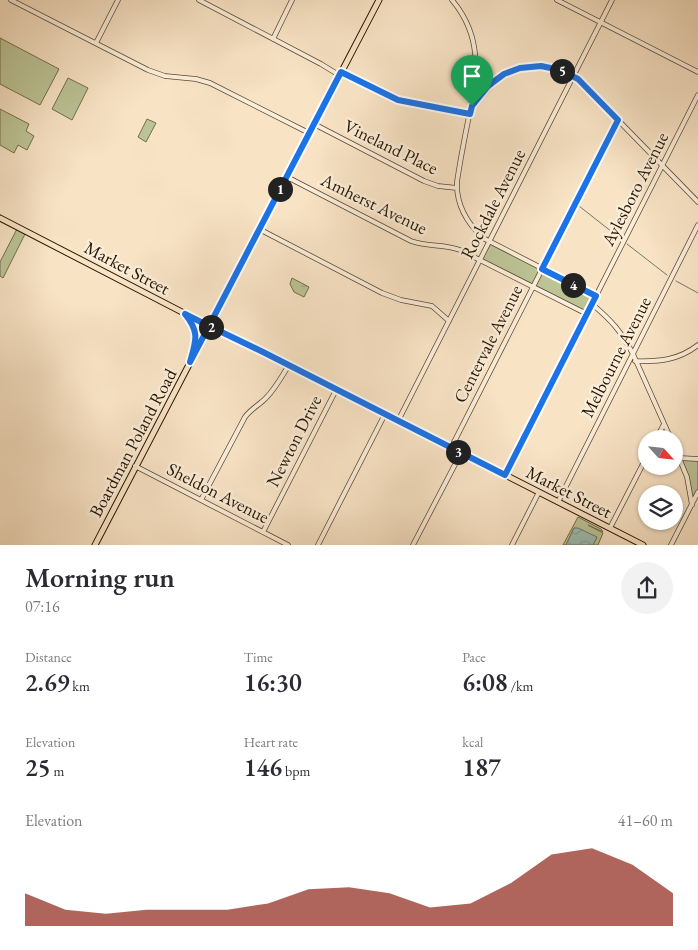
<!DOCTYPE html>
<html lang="en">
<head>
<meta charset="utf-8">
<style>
  body { margin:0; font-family:"EB Garamond",serif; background:#f2f2f3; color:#2b2b33; height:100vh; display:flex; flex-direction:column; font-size:19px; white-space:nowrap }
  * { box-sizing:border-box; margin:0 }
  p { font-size:16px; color:#7c7c81 }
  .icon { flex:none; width:28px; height:28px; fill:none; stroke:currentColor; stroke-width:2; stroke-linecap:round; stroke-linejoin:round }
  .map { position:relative; height:545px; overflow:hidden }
  .details { display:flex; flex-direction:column; background:#fff; flex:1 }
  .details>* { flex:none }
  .needle { width:32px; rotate:117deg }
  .fabs { position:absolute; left:638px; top:430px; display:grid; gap:10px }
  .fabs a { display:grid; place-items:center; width:45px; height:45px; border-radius:50%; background:#fff; box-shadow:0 1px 4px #0004; font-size:25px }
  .pin { position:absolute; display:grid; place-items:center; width:42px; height:42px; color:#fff; margin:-51px -21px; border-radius:50% 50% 50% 0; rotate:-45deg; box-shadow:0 0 5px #0007 }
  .pin .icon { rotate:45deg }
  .km { position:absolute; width:25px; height:25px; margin:-12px; border-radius:50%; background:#222; color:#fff; font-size:14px; line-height:25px; text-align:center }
  .round { display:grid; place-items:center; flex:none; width:52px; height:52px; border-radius:26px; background:#f2f2f3 }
  .overview { display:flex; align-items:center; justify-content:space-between; height:85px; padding:0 25px }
  h1 { font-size:28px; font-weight:600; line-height:38px }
  .figures { display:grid; grid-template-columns:repeat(3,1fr); gap:8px; height:85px; padding:5px 25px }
  .figures div { display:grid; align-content:center }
  .figures b { font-size:25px; font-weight:600 }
  .figures small { font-size:14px; font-weight:400 }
  .figures p { font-size:14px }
  .chart { height:140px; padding:10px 25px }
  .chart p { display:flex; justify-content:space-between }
  .chart svg { width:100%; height:90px; margin-top:5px; fill:#8f2418; opacity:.7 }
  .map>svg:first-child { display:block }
  .green { fill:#bcc496; stroke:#726d4c }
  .wetland { fill:url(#wetland-marsh); stroke:#726d4c }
  .park { fill:url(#park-tufts); stroke:#726d4c }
  .water { fill:url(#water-waves); stroke:#6e7b6b }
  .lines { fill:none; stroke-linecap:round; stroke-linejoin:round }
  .stream { stroke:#6e7b6b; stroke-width:1 }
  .minor-casing { stroke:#5c4932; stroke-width:5.5 }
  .major-casing { stroke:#281601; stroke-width:7 }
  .minor { stroke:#faedd9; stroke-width:4 }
  .major { stroke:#f8e3c5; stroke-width:5 }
  .route-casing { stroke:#fff; stroke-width:10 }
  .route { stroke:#1a73e8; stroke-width:6 }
  .labels { text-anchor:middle; stroke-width:5; stroke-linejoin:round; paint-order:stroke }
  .street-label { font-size:18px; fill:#281601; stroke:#faedd9 }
</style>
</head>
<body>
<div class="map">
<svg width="698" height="545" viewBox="0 0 698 545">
  <defs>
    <pattern id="wetland-marsh" width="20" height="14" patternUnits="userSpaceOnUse" patternTransform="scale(1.25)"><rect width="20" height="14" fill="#bcc496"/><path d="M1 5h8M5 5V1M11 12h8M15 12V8" fill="none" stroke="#a2a880"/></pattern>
    <pattern id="park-tufts" width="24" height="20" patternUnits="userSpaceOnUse" patternTransform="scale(1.25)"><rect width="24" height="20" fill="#bcc496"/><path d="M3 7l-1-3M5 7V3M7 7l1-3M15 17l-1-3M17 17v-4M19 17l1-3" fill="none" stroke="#a2a880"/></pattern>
    <pattern id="water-waves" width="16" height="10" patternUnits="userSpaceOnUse" patternTransform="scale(1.25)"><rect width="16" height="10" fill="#9dbeb2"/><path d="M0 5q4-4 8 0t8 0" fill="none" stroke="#87a397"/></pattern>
  </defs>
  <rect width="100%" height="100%" fill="#f8e3c5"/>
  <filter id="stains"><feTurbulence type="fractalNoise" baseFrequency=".004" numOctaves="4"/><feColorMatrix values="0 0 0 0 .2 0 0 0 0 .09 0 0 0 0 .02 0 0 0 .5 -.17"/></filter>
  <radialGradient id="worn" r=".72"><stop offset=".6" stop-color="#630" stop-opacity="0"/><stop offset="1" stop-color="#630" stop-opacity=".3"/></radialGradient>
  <path class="green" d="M 0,38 L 59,69 L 40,105 L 0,84 Z
    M 68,78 L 88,88 L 72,120 L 52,109 Z
    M 0,109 L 29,124 L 26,131 L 34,136 L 27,150 L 18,145 L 14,153 L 0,145 Z
    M 18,227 L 26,232 L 3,278 L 0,276 L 0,262 Z
    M 488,242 L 596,296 L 587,314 L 480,260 Z
    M 679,458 L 698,459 L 698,492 L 692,505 L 689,488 Z
    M 578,517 L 601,529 L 603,532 L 588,525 L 603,533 L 598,545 L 593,545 L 597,537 L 574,528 L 566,545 L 563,545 Z"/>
  <path class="wetland" d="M 292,278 L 309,287 L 304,297 L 294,292 L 290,284 Z"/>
  <path class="park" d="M 147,119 L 156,123 L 146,142 L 138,137 Z"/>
  <path class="water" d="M 574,528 L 578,528 L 597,537 L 593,545 L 566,545 Z"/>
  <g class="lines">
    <path class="stream" d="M 579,206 L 621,239
      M 627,244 L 667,275
      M 676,281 L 698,293"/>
    <g class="minor-casing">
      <path id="minor" d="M 11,0 L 148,70 L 165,76 L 196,79 L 210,83 L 309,133
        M 199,0 L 321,64 L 339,75
        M 452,0 C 484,38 477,76 468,121 C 464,141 460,161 457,182 C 456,205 467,223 483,238 L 596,296
        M 557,0 L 698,72
        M 273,39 L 292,0
        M 96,43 L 118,0
        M 341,72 L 398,100 L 469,114
        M 472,106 C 478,99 483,91 489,85 C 515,61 551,62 579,80 L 698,202
        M 314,124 L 424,181 L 438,186 L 457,188
        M 287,177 L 411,241 C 427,247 444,244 460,250 L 587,314
        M 259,229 L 382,293 L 401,300 L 432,306 L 449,321
        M 592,304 C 612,321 621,331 633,354 L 671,439
        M 635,361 C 659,362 679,360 698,345
        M 398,421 L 612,0
        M 656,439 L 664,424
        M 674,446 L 687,477 L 692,505
        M 451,448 L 618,120
        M 679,458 L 698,459
        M 135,466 L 288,545
        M 505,475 L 698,95
        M 201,500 L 245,417 C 251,409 259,405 266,398 C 275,389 282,376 289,365
        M 558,502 L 698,225
        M 610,528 L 646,458
        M 263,532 L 336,390
        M 318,545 L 385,414
        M 413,545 L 461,453
        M 512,545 L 539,492
        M 671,545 L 698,492"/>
    </g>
    <g class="major-casing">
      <path id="major" d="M 0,218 L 209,326 L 269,355 L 643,545
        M 187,316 C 197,329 196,337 193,352
        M 95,545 L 379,0"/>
    </g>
    <use href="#minor" class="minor"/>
    <use href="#major" class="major"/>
  </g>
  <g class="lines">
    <g class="route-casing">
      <path id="route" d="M 472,106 L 470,114 L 398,100 L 341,72 L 209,326 L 185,314 C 200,332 196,341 190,362 L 209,326 L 263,352 L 505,475 L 596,296 L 542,269 L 618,120 L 578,79 L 560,70 L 541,66 L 520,68 L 504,74 L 488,86 L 472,106"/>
    </g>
    <use href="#route" class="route"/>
  </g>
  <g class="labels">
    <g class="street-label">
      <text transform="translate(391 147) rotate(26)" y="6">Vineland Place</text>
      <text transform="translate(635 189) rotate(-63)" y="6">Aylesboro Avenue</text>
      <text transform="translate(374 204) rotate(26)" y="6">Amherst Avenue</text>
      <text transform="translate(493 204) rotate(-63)" y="6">Rockdale Avenue</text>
      <text transform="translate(127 268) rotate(28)" y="6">Market Street</text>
      <text transform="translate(488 344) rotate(-63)" y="6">Centervale Avenue</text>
      <text transform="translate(616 357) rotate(-63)" y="6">Melbourne Avenue</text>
      <text transform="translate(294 441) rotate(-63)" y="6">Newton Drive</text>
      <text transform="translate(133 443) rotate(-62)" y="6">Boardman Poland Road</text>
      <text transform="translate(569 492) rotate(27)" y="6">Market Street</text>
      <text transform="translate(218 493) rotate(27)" y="6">Sheldon Avenue</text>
    </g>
  </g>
  <rect width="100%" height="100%" filter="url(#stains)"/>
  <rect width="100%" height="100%" fill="url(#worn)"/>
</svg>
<div class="fabs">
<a><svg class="needle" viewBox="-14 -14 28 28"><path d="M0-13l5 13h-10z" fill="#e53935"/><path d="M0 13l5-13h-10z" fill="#7c7c81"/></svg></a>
<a><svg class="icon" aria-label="layers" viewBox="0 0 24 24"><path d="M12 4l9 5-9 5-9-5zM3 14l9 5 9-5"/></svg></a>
</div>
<div class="pin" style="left:472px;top:106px;background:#1e9e55"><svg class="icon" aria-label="arrive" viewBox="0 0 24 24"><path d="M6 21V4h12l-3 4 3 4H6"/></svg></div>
<b class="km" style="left:280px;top:189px">1</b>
<b class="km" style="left:211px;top:327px">2</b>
<b class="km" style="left:458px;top:452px">3</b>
<b class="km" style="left:573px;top:285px">4</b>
<b class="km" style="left:562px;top:71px">5</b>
</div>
<section class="details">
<div class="overview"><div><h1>Morning run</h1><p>07:16</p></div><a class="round"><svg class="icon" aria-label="share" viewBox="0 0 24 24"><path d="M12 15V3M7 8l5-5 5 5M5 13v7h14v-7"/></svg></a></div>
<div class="figures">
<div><p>Distance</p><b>2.69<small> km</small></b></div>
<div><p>Time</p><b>16:30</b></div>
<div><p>Pace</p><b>6:08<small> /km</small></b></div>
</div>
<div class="figures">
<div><p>Elevation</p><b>25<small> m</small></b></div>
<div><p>Heart rate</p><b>146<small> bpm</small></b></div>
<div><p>kcal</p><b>187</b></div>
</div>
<div class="chart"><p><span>Elevation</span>41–60 m</p>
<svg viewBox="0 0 160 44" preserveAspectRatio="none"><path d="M0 44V28L10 36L20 38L30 36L40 36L50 36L60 33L70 26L80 25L90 28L100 35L110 33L120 23L130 9L140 6L150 14L160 28V44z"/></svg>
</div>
</section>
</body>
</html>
